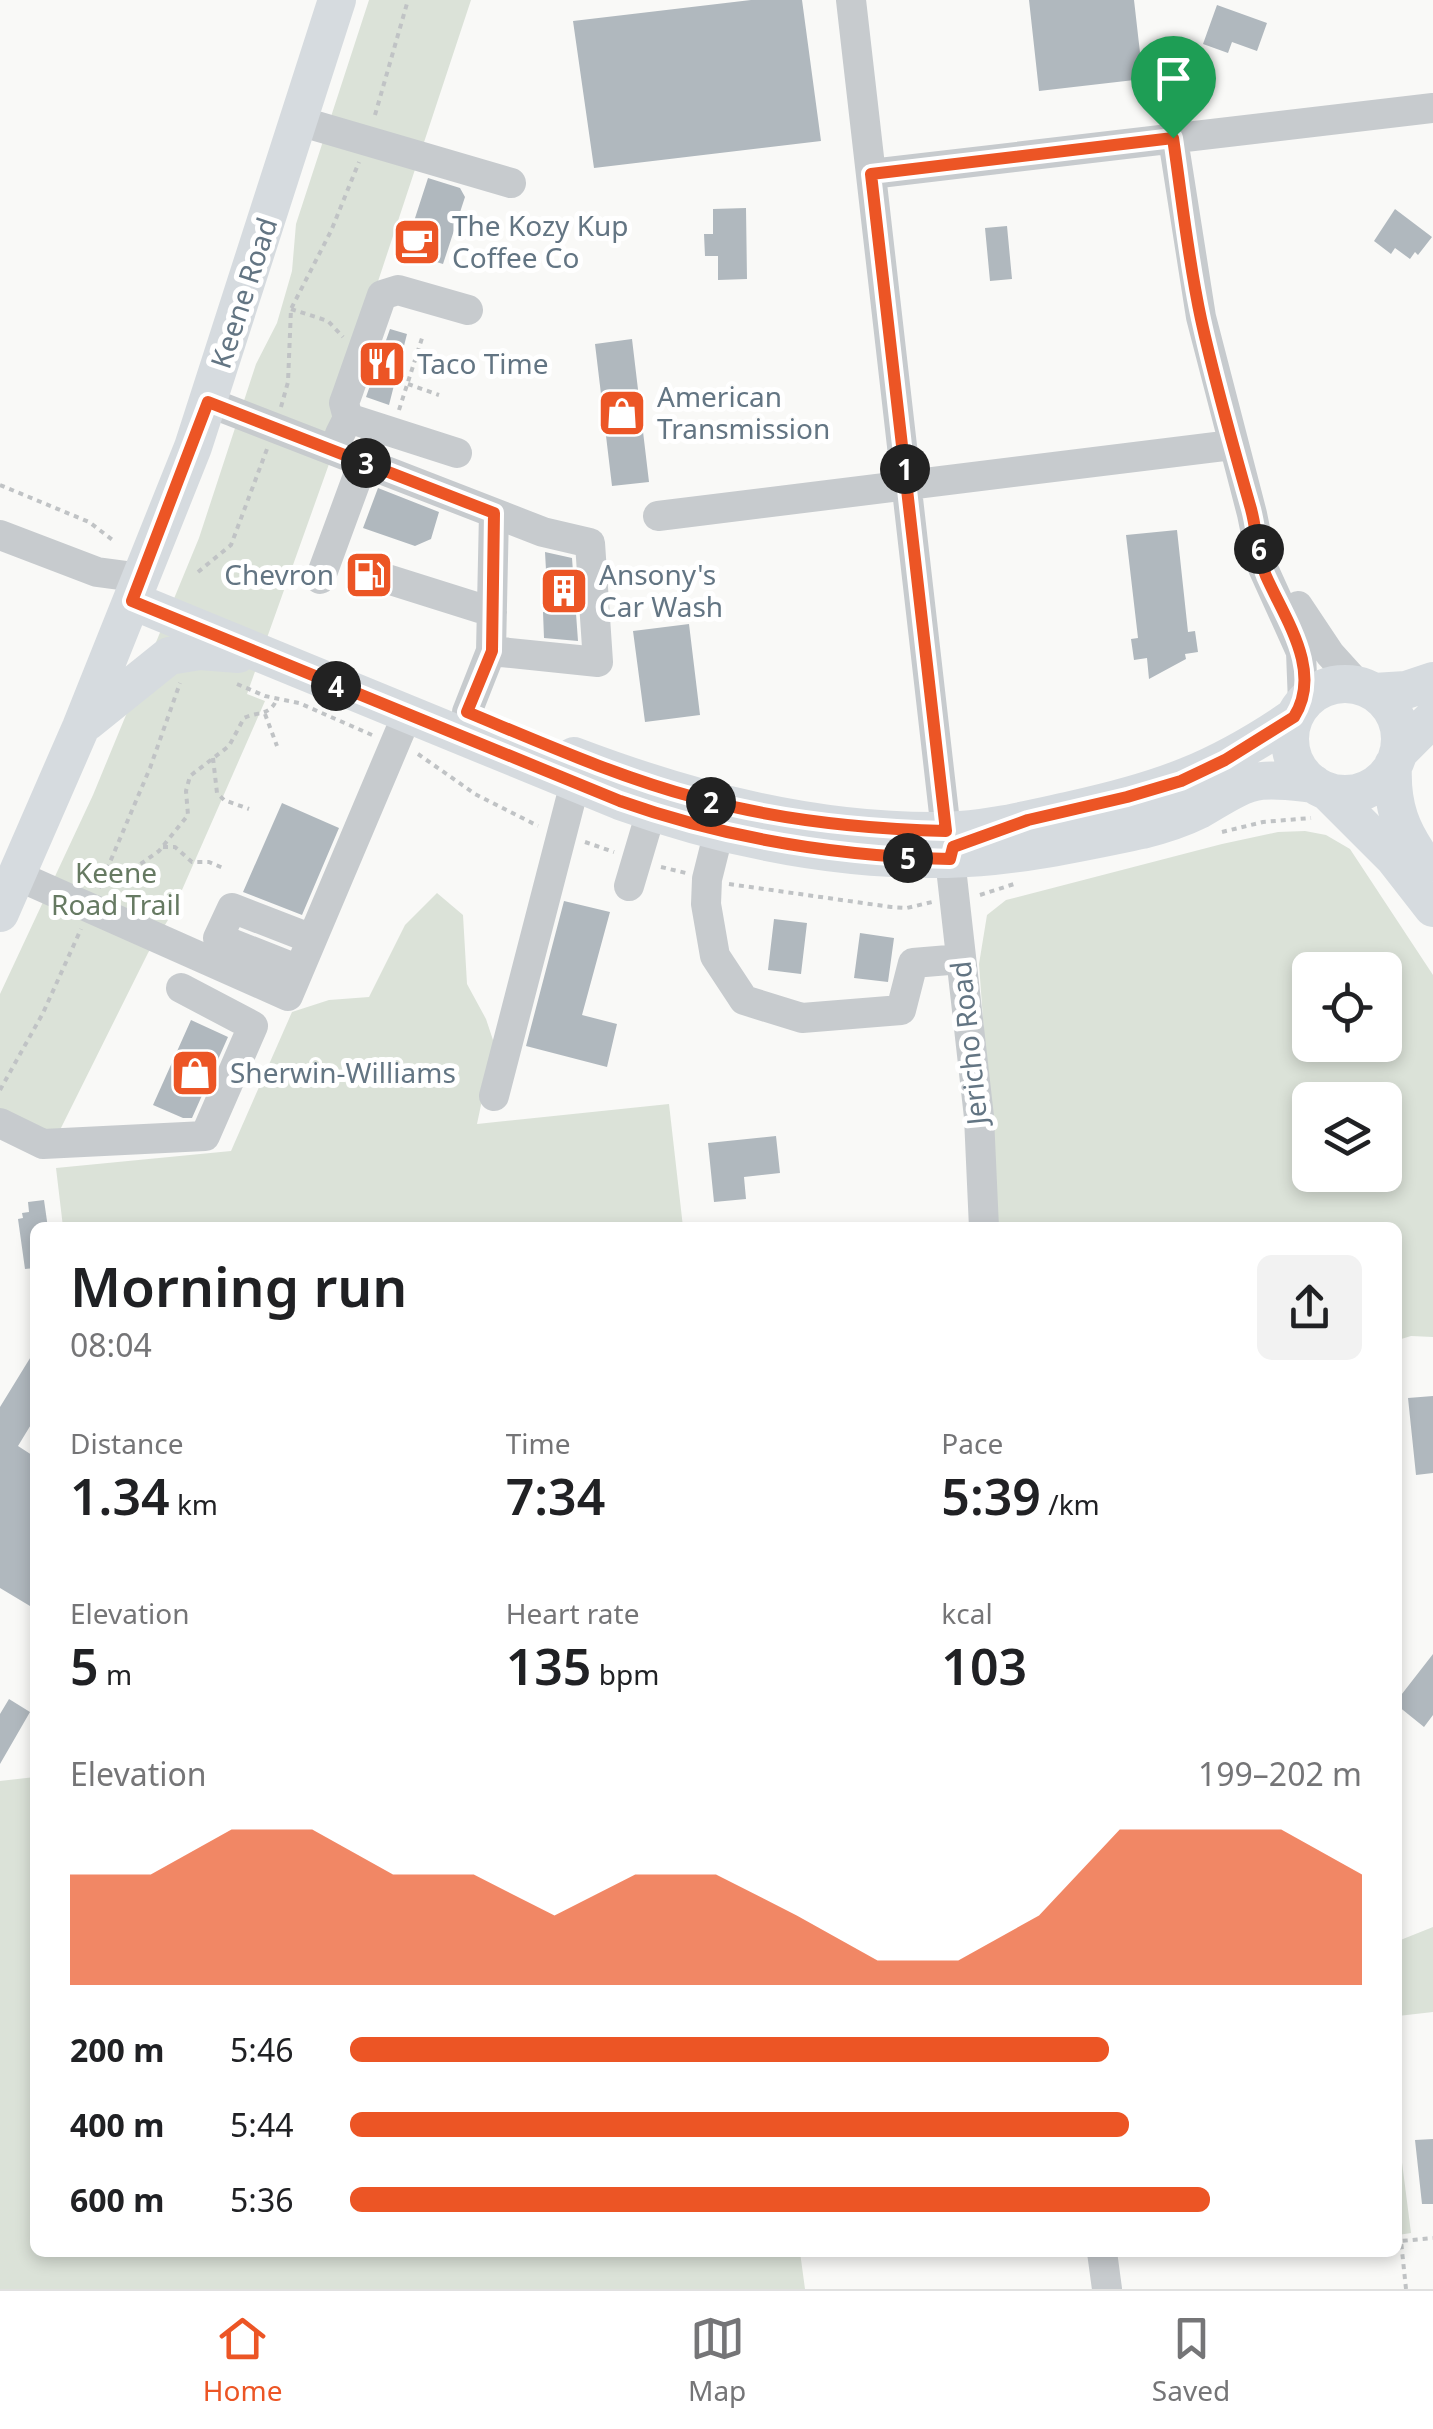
<!DOCTYPE html>
<html lang="en">
<head>
<meta charset="utf-8">
<style>
  body { margin:0; font-family:"Noto Sans",sans-serif; background:#f2f2f2; color:#202124; height:100vh; display:flex; flex-direction:column; font-size:38px; white-space:nowrap }
  * { box-sizing:border-box; margin:0 }
  p { font-size:32px; color:#757577 }
  .icon { flex:none; width:55px; height:55px; fill:none; stroke:currentColor; stroke-width:2; stroke-linecap:round; stroke-linejoin:round }
  .map { position:relative; flex:1; overflow:hidden }
  .drawer { position:absolute; left:30px; top:1222px; width:1372px; height:1035px; display:flex; flex-direction:column; background:#fff; border-radius:15px; box-shadow:0 5px 15px #0003 }
  .drawer>* { flex:none }
  .controls { position:absolute; left:1292px; top:952px; display:grid; gap:20px }
  .controls a { display:grid; place-items:center; width:110px; height:110px; border-radius:15px; background:#fff; box-shadow:0 5px 15px #0003; font-size:50px }
  .pin { position:absolute; display:grid; place-items:center; width:85px; height:85px; color:#fff; margin:-102px -42px; border-radius:50% 50% 50% 0; rotate:-45deg; box-shadow:0 0 10px #0007 }
  .pin .icon { rotate:45deg }
  .km { position:absolute; width:50px; height:50px; margin:-25px; border-radius:50%; background:#222; color:#fff; font-size:28px; line-height:50px; text-align:center }
  .round { display:grid; place-items:center; flex:none; width:105px; height:105px; border-radius:15px; background:#f2f2f2 }
  .head { display:flex; align-items:center; justify-content:space-between; height:170px; padding:0 40px }
  h1 { font-size:55px; font-weight:600; line-height:75px }
  .stats { display:grid; grid-template-columns:repeat(3,1fr); gap:15px; height:170px; padding:10px 40px }
  .stats div { display:grid; align-content:center }
  .stats b { font-size:50px; font-weight:600 }
  .stats small { font-size:28px; font-weight:400 }
  .stats p { font-size:28px }
  .chart { height:280px; padding:20px 40px }
  .chart p { display:flex; justify-content:space-between }
  .chart svg { width:100%; height:180px; margin-top:10px; fill:#ec5525; opacity:.7 }
  ul { padding:0 40px; list-style:none; font-size:32px }
  li { display:grid; grid-template-columns:160px 120px 1fr; align-items:center; height:75px }
  li i { height:25px; border-radius:12px; background:#ec5525 }
  .dock { display:flex; justify-content:space-around; align-items:center; height:140px; border-top:2px solid #e0e0e0; background:#fff; font-size:28px; color:#757577 }
  .dock a { display:grid; justify-items:center; gap:5px }
  .dock .active { color:#ec5525 }
  .map>svg:first-child { display:block }
  .green { fill:#dbe2d8; fill-rule:evenodd }
  .building { fill:#b0b8be }
  .lines { fill:none; stroke-linecap:round; stroke-linejoin:round }
  .minor-tunnel { stroke:#d4d8da; stroke-width:30; stroke-dasharray:30 15; stroke-linecap:butt }
  .path { stroke:#c0c3c5; stroke-width:4; stroke-dasharray:5 5; stroke-linecap:butt }
  .minor { stroke:#c7cbce; stroke-width:30 }
  .major { stroke:#d6dbdf; stroke-width:38 }
  .route-casing { stroke:#fff; stroke-width:20 }
  .route { stroke:#ec5525; stroke-width:12 }
  .labels { text-anchor:middle; stroke-width:10; stroke-linejoin:round; paint-order:stroke }
  .poi-label { font-size:28px; fill:#637583; stroke:#fff; text-anchor:start }
  .street-label { font-size:28px; fill:#637583; stroke:#fff }
  .park-label { font-size:28px; fill:#667a62; stroke:#fff }
</style>
</head>
<body>
<div class="map">
<svg width="1433" height="2289" viewBox="0 0 1433 2289">
  <rect width="100%" height="100%" fill="#f9f9f7"/>
  <path class="green" d="M 369,0 L 471,0 L 319,460 L 329,464 L 247,694 L 265,701 L 171,915 L 148,953 L 59,1132 L 0,1123 L 0,994 L 93,795 L 199,538 L 256,364 L 277,323 L 292,271 L 296,224 Z
    M 1305,831 L 1326,835 L 1350,849 L 1433,975 L 1433,1337 L 1411,1336 L 1398,1340 L 1398,1228 L 998,1227 L 979,964 L 987,915 L 1006,900 L 1222,844 L 1278,832 ZM 1310,970 L 1385,970 L 1385,1045 L 1310,1045 ZM 1310,1100 L 1385,1100 L 1385,1175 L 1310,1175 Z
    M 437,893 L 463,915 L 467,984 L 486,1019 L 494,1043 L 477,1124 L 669,1104 L 683,1227 L 63,1227 L 56,1168 L 231,1151 L 292,1012 L 329,1000 L 369,997 L 405,925 Z
    M 35,1777 L 35,2252 L 800,2252 L 805,2289 L 0,2289 L 0,1781 Z
    M 1433,1927 L 1433,2012 L 1398,2016 L 1398,1941 Z
    M 1398,2131 L 1411,2233 L 1398,2235 Z"/>
  <path class="building" d="M 751,0 L 802,0 L 821,141 L 594,168 L 573,21 Z
    M 1029,0 L 1134,0 L 1143,79 L 1039,91 Z
    M 1217,5 L 1267,23 L 1257,51 L 1232,42 L 1228,53 L 1203,44 Z
    M 428,178 L 460,188 L 465,197 L 443,264 L 404,252 Z
    M 746,208 L 747,279 L 718,280 L 718,256 L 705,256 L 704,234 L 713,234 L 713,209 Z
    M 1395,209 L 1432,237 L 1418,255 L 1415,252 L 1410,259 L 1395,248 L 1391,254 L 1374,241 Z
    M 1007,226 L 1012,279 L 990,281 L 985,228 Z
    M 390,329 L 407,334 L 389,405 L 366,397 Z
    M 632,339 L 649,482 L 612,486 L 595,344 Z
    M 378,488 L 439,512 L 431,539 L 415,546 L 363,528 Z
    M 1177,530 L 1188,632 L 1195,631 L 1198,652 L 1185,654 L 1186,659 L 1149,679 L 1147,658 L 1134,660 L 1131,639 L 1138,638 L 1126,535 Z
    M 545,552 L 572,558 L 578,641 L 544,638 L 543,612 L 552,612 L 550,570 L 546,570 Z
    M 689,624 L 700,715 L 645,722 L 633,631 Z
    M 282,803 L 339,828 L 302,915 L 243,892 Z
    M 564,901 L 610,912 L 582,1015 L 617,1024 L 607,1067 L 526,1046 Z
    M 774,919 L 807,923 L 801,974 L 768,970 Z
    M 860,933 L 894,938 L 888,982 L 854,978 Z
    M 191,1020 L 228,1037 L 192,1118 L 183,1118 L 153,1105 Z
    M 776,1136 L 780,1173 L 744,1177 L 746,1199 L 714,1202 L 708,1143 Z
    M 44,1200 L 48,1228 L 35,1228 L 35,1268 L 25,1269 L 18,1219 L 23,1218 L 22,1213 L 29,1212 L 28,1202 Z
    M 35,1350 L 35,1418 L 18,1446 L 35,1457 L 35,1609 L 0,1588 L 0,1407 Z
    M 1433,1396 L 1433,1473 L 1416,1475 L 1408,1398 Z
    M 1433,1654 L 1433,1715 L 1424,1727 L 1398,1706 L 1398,1699 Z
    M 9,1699 L 30,1712 L 0,1764 L 0,1714 Z
    M 1433,2139 L 1433,2204 L 1422,2204 L 1415,2140 Z"/>
  <g class="lines">
    <path class="minor-tunnel" d="M 356,569 L 384,578"/>
    <path class="path" d="M 375,115 L 408,0
      M 291,309 L 328,321 L 343,337
      M 408,384 L 439,395
      M 281,407 L 288,382 L 291,309 L 331,231 L 359,162
      M 399,410 L 423,335
      M 0,485 L 89,522 L 114,541
      M 198,572 L 231,545 L 267,449
      M 237,684 L 265,696 L 299,703 L 372,735
      M 265,714 L 277,746
      M 418,754 L 475,794 L 538,826
      M 213,758 L 217,793 L 224,800 L 249,809
      M 1222,832 L 1263,822 L 1311,818
      M 585,842 L 614,852
      M 163,847 L 175,847 L 192,862 L 209,862 L 223,868
      M 661,867 L 686,873
      M 105,874 L 122,877 L 159,851 L 188,815 L 186,791 L 190,776 L 229,746 L 244,718 C 259,711 271,716 277,698
      M 729,884 L 891,907 L 907,908 L 932,902
      M 99,888 L 150,768 L 180,683
      M 980,895 L 1014,884
      M 0,1090 L 43,1013 L 81,929
      M 1406,2289 L 1401,2241 L 1433,2238"/>
    <path class="minor" d="M 851,0 L 946,831
      M 299,121 L 511,183
      M 1173,139 L 1201,317 L 1252,514 L 1263,568 L 1301,652 L 1303,703
      M 871,174 L 1433,108
      M 208,402 L 543,532 L 590,543 L 598,662 L 491,651
      M 348,418 L 344,403 L 348,392 L 382,295 L 398,290 L 468,310
      M 340,434 L 348,418 L 457,453
      M 658,516 L 1232,445
      M 0,535 L 97,572 L 142,578
      M 384,578 L 492,612
      M 320,579 L 363,462
      M 1298,606 L 1330,654 L 1358,685
      M 467,712 L 491,651 L 494,513
      M 719,831 L 707,879 L 706,904 L 715,956 L 744,1000 L 802,1018 L 901,1010 L 913,963 L 961,959
      M 950,859 L 979,1117 L 984,1228
      M 18,876 L 288,996 L 407,715
      M 629,886 L 651,812
      M 299,970 L 218,938 L 232,908 L 312,939
      M 494,1096 L 575,783
      M 0,1123 L 43,1144 L 205,1136 L 253,1026 L 181,988
      M 1102,2252 L 1107,2289"/>
    <path class="major" d="M 133,601 L 620,801 C 724,838 836,861 947,859 C 1012,858 1079,843 1142,830 C 1162,825 1181,819 1199,810 C 1219,799 1238,784 1261,781 C 1278,779 1296,782 1314,784
      M1290 739a55 55 0 1 1 110 0a55 55 0 1 1-110 0Z
      M 1374,692 L 1406,690 L 1433,681
      M 87,722 L 169,656 L 200,651 L 238,654
      M 1398,753 L 1433,718
      M 574,756 C 693,801 816,833 944,831 C 987,830 1030,819 1071,810 C 1162,790 1217,770 1294,717
      M 1393,765 C 1391,806 1401,832 1425,864
      M 1327,791 L 1394,858 L 1433,908
      M 0,913 L 81,727 L 193,447 L 337,0"/>
  </g>
  <g class="lines">
    <g class="route-casing">
      <path id="route" d="M 1173,138 C 1182,199 1188,259 1201,319 C 1215,383 1233,446 1251,509 C 1257,531 1257,555 1266,576 C 1285,619 1323,671 1294,717 L 1225,760 L 1181,781 L 1127,797 L 1028,820 L 953,847 L 950,859 C 836,856 727,839 620,801 L 132,601 L 208,402 L 494,513 L 492,651 L 467,712 C 542,743 618,777 697,798 C 778,820 862,829 946,831 L 871,174 Z"/>
    </g>
    <use href="#route" class="route"/>
  </g>
  <defs>
    <g id="cafe-square" transform="scale(2.5)"><rect x="-9" y="-9" width="18" height="18" rx="4" fill="#ec5525" stroke="#fff"/><path d="M-5.5-4.5H6V0H3Q3 3.5 0 3.5H-2.5Q-5.5 3.5-5.5 0ZM3-3.2v2h1.7v-2ZM-6 4.5H4V6H-6Z" fill="#fff"/></g>
    <g id="restaurant-square" transform="scale(2.5)"><rect x="-9" y="-9" width="18" height="18" rx="4" fill="#ec5525" stroke="#fff"/><path d="M-5-6h1v4h1v-4h1v4h1v-4h1v5L-1.5 .5V6h-2V.5L-5-1ZM5-6V6H3V1.5H1.5Q1.5-4 5-6Z" fill="#fff"/></g>
    <g id="shop-square" transform="scale(2.5)"><rect x="-9" y="-9" width="18" height="18" rx="4" fill="#ec5525" stroke="#fff"/><path d="M-5-2.5h2.3a2.7 3.5 0 0 1 5.4 0H5L5.5 6h-11ZM-1.5-2.5h3a1.5 2.3 0 0 0-3 0Z" fill="#fff"/></g>
    <g id="fuel-square" transform="scale(2.5)"><rect x="-9" y="-9" width="18" height="18" rx="4" fill="#ec5525" stroke="#fff"/><path d="M-5.5-6h7V0h2V4h1.3V-2.5L3-4.5l.8-.8L6-3V5H2.5V1h-1V6h-7ZM-4.2-4.7v3.2H.2V-4.7Z" fill="#fff"/></g>
    <g id="building-square" transform="scale(2.5)"><rect x="-9" y="-9" width="18" height="18" rx="4" fill="#ec5525" stroke="#fff"/><path d="M-4-6H4V6H1V3H-1V6H-4ZM-2.5-4.3h1.7v1.8h-1.7ZM.8-4.3h1.7v1.8H.8ZM-2.5-1h1.7V.8h-1.7ZM.8-1h1.7V.8H.8Z" fill="#fff"/></g>
  </defs>
  <g fill-rule="evenodd">
    <use href="#cafe-square" x="417" y="242"/>
    <use href="#restaurant-square" x="382" y="364"/>
    <use href="#shop-square" x="622" y="413"/>
    <use href="#fuel-square" x="369" y="575"/>
    <use href="#building-square" x="564" y="591"/>
    <use href="#shop-square" x="195" y="1073"/>
  </g>
  <g class="labels">
    <g class="poi-label">
      <text x="452" y="236">The Kozy Kup<tspan x="452" dy="32">Coffee Co</tspan></text>
      <text x="417" y="374">Taco Time</text>
      <text x="657" y="407">American<tspan x="657" dy="32">Transmission</tspan></text>
      <text x="334" y="585" text-anchor="end">Chevron</text>
      <text x="599" y="585">Ansony's<tspan x="599" dy="32">Car Wash</tspan></text>
      <text x="230" y="1083">Sherwin-Williams</text>
    </g>
    <g class="street-label">
      <text transform="translate(244 293) rotate(-72)" y="10">Keene Road</text>
      <text transform="translate(969 1043) rotate(-96)" y="10">Jericho Road</text>
    </g>
    <g class="park-label">
      <text x="116" y="883">Keene<tspan x="116" dy="32">Road Trail</tspan></text>
    </g>
  </g>
</svg>
<div class="controls">
<a><svg class="icon" aria-label="locate" viewBox="0 0 24 24"><circle cx="12" cy="12" r="6"/><path d="M12 2v4M12 18v4M2 12h4M18 12h4"/></svg></a>
<a><svg class="icon" aria-label="layers" viewBox="0 0 24 24"><path d="M12 4l9 5-9 5-9-5zM3 14l9 5 9-5"/></svg></a>
</div>
<div class="pin" style="left:1173px;top:138px;background:#1e9e55"><svg class="icon" aria-label="arrive" viewBox="0 0 24 24"><path d="M6 21V4h12l-3 4 3 4H6"/></svg></div>
<b class="km" style="left:905px;top:469px">1</b>
<b class="km" style="left:711px;top:802px">2</b>
<b class="km" style="left:366px;top:463px">3</b>
<b class="km" style="left:336px;top:686px">4</b>
<b class="km" style="left:908px;top:858px">5</b>
<b class="km" style="left:1259px;top:549px">6</b>
<section class="drawer">
<div class="head"><div><h1>Morning run</h1><p>08:04</p></div><a class="round"><svg class="icon" aria-label="share" viewBox="0 0 24 24"><path d="M12 15V3M7 8l5-5 5 5M5 13v7h14v-7"/></svg></a></div>
<div class="stats">
<div><p>Distance</p><b>1.34<small> km</small></b></div>
<div><p>Time</p><b>7:34</b></div>
<div><p>Pace</p><b>5:39<small> /km</small></b></div>
</div>
<div class="stats">
<div><p>Elevation</p><b>5<small> m</small></b></div>
<div><p>Heart rate</p><b>135<small> bpm</small></b></div>
<div><p>kcal</p><b>103</b></div>
</div>
<div class="chart"><p><span>Elevation</span>199–202 m</p>
<svg viewBox="0 0 160 44" preserveAspectRatio="none"><path d="M0 44V17L10 17L20 6L30 6L40 17L50 17L60 27L70 17L80 17L90 27L100 38L110 38L120 27L130 6L140 6L150 6L160 17V44z"/></svg>
</div>
<ul>
<li><b>200 m</b>5:46<i style="width:75%"></i></li>
<li><b>400 m</b>5:44<i style="width:77%"></i></li>
<li><b>600 m</b>5:36<i style="width:85%"></i></li>
</ul>
</section>
</div>
<nav class="dock">
<a class="active"><svg class="icon" aria-label="home" viewBox="0 0 24 24"><path d="M3 11l9-7 9 7M6 9v11h12V9"/></svg>Home</a>
<a><svg class="icon" aria-label="map" viewBox="0 0 24 24"><path d="M3 6l6-2 6 2 6-2v14l-6 2-6-2-6 2zM9 4v14M15 6v14"/></svg>Map</a>
<a><svg class="icon" aria-label="saved" viewBox="0 0 24 24"><path d="M7 4h10v16l-5-4-5 4z"/></svg>Saved</a>
</nav>
</body>
</html>
